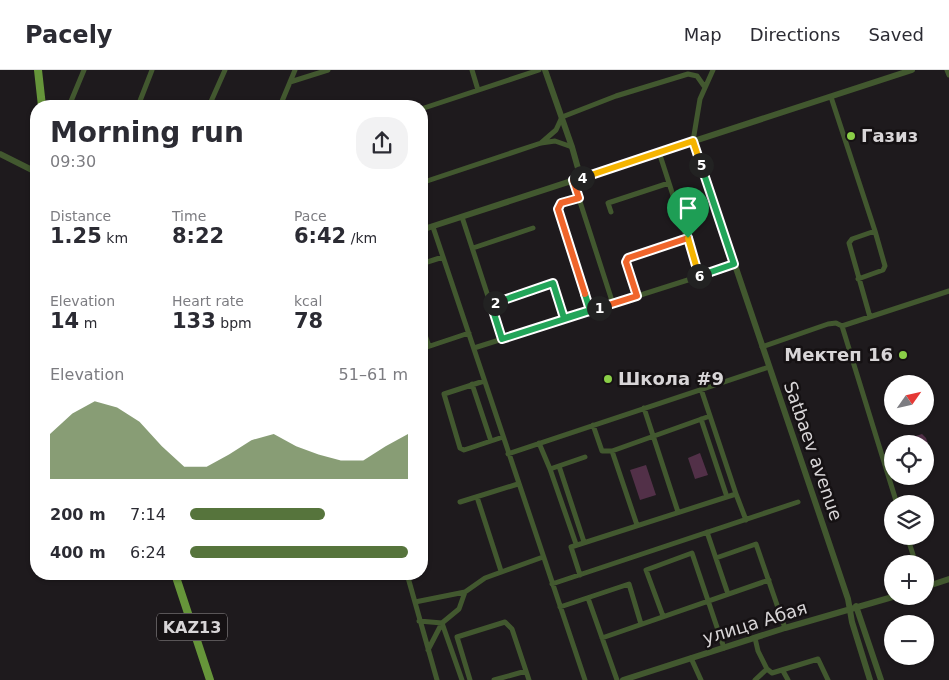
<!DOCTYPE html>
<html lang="en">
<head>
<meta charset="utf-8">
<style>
  body { margin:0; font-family:"DejaVu Sans",sans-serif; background:#f2f2f3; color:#2b2b33; height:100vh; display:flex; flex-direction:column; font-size:19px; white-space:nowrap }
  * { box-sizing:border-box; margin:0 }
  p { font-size:16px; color:#7c7c81 }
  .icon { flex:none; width:28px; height:28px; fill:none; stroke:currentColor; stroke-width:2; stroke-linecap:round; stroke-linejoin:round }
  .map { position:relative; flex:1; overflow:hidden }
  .sheet { position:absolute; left:30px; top:30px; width:398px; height:480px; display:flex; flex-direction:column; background:#fff; border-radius:20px; box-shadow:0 1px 4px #0004 }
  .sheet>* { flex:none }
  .needle { width:32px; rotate:56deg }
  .tools { position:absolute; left:884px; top:305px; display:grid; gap:10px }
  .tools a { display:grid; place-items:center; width:50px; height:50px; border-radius:50%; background:#fff; box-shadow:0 1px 4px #0004; font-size:25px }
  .pin { position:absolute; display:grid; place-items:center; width:42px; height:42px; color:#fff; margin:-51px -21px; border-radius:50% 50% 50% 0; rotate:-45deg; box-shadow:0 0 5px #0007 }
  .pin .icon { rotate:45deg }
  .km { position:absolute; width:25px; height:25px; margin:-12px; border-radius:50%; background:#222; color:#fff; font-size:14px; line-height:25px; text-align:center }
  .round { display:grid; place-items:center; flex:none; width:52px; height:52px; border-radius:20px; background:#f2f2f3 }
  .headline { display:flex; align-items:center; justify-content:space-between; height:85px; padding:0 20px }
  h1 { font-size:28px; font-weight:800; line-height:38px }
  .metrics { display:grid; grid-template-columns:repeat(3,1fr); gap:8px; height:85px; padding:5px 20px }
  .metrics div { display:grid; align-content:center }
  .metrics b { font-size:21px; font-weight:800 }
  .metrics small { font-size:14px; font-weight:400 }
  .metrics p { font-size:14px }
  .chart { height:140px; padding:10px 20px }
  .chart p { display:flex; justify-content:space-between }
  .chart svg { width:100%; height:90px; margin-top:5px; fill:#56743c; opacity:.7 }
  ul { padding:0 20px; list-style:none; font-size:16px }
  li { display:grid; grid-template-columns:80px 60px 1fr; align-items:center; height:38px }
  li i { height:12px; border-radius:6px; background:#56743c }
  header { display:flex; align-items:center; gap:30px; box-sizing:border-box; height:70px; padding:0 25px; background:#fff; border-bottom:1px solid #e1e1e2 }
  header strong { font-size:24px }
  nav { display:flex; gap:28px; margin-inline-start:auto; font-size:18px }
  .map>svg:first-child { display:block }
  .green { fill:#523048 }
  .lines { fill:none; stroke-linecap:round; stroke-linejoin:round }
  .minor { stroke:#42582f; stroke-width:5 }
  .tertiary { stroke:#42582f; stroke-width:6 }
  .primary { stroke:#66953a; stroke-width:8 }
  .split-1-casing { stroke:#fff; stroke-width:10 }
  .split-2-casing { stroke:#fff; stroke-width:10 }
  .split-3-casing { stroke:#fff; stroke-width:10 }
  .split-4-casing { stroke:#fff; stroke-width:10 }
  .split-5-casing { stroke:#fff; stroke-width:10 }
  .split-6-casing { stroke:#fff; stroke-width:10 }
  .split-7-casing { stroke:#fff; stroke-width:10 }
  .split-1 { stroke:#f0652b; stroke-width:6 }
  .split-2 { stroke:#22a559; stroke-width:6 }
  .split-3 { stroke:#22a559; stroke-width:6 }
  .split-4 { stroke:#f0652b; stroke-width:6 }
  .split-5 { stroke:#f5b400; stroke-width:6 }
  .split-6 { stroke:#22a559; stroke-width:6 }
  .split-7 { stroke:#f5b400; stroke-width:6 }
  .poi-dot { fill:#8ace47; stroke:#151113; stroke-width:2 }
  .labels { text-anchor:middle; stroke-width:5; stroke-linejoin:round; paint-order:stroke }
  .shield { fill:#151113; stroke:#9e9a9c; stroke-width:1 }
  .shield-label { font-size:16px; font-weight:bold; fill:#d8d5d7 }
  .poi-label { font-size:18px; font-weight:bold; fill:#d8d5d7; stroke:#151113; text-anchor:start }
  .street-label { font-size:18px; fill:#d8d5d7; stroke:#151113 }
</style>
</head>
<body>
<header>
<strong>Pacely</strong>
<nav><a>Map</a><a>Directions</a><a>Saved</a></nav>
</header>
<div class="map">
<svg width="949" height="610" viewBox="0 0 949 610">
  <rect width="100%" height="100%" fill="#1e1a1d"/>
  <path class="green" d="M 922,364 L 926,368 L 934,392 L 932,396 L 925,398 L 925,374 L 909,373 L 910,368 Z
    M 700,383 L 708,405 L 695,409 L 688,388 Z
    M 646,395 L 656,425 L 640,430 L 630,400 Z"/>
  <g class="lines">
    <path class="minor" d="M 472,0 L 478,20
      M 947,0 L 949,5
      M 290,12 L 328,0
      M 831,27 L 875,161 L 852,169 L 849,173 L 870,247
      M 69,36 L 84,0
      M 138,36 L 152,0
      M 209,36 L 225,0
      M 280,36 L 295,0
      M 421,39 L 539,0
      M 693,71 L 700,29 L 713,0
      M 541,73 L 556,60 L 562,47 L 616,26 L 688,4 L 697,6 L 704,16
      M 659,82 L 699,206
      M 573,110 L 613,234
      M 421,113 L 541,73 L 555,71 L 572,77
      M 579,128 L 561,133 L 558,139 L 590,240
      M 611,142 L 608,133 L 669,113
      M 462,147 L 502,269
      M 433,157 L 585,610
      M 473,178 L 533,158
      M 421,194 L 443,187
      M 858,209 L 883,200 L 885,196 L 875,161
      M 637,226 L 626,192 L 628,189 L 688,168
      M 491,234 L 553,213 L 565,249
      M 421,254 L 429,276
      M 762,277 L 828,254 L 836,253 L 842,256
      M 474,278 L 735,195
      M 421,279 L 469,263
      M 484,311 L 444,324 L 460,378 L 464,380 L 503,367
      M 472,314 L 491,371
      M 644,338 L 678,442
      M 701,349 L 727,427
      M 593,355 L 602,381 L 612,381 L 710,346 L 701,319
      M 539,373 L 550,399
      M 612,381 L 637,455
      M 508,384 L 769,297
      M 559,396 L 584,472
      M 736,424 L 746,450
      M 477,427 L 501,501
      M 460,432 L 518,414
      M 897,434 L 842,256 L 949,221
      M 707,462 L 728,524
      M 907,466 L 916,494
      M 576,474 L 550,399 L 585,387
      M 716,488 L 756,474 L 785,558
      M 407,504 L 437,610
      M 580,505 L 571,477 L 736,424 L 710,346
      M 552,514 L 798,432
      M 588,528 L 617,610
      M 415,532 L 465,522 L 485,508 L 543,487
      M 560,537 L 629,514 L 641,554
      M 663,546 L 646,500 L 692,483 L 724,578
      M 419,551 L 442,553
      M 442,553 L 462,610
      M 602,568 L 769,510
      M 428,580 L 442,553 L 459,539 L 465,522
      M 691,588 L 701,610
      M 767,599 L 772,603 L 818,589 L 828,610
      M 783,601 L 788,610
      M 470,610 L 457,567 L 505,552 L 512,559 L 529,610
      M 494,610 L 526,601
      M 755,610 L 767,599 L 758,581 L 755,568"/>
    <path class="tertiary" d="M 545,0 L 572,77 L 581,109
      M 693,71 L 848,529 L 852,552 L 870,610
      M 0,84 L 36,102
      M 421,160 L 912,0
      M 925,517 L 949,509
      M 856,536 L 881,610
      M 623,610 L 785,558 L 896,526"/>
    <path class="primary" d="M 38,0 L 42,36
      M 175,504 L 210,610"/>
  </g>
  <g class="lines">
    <g class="split-1-casing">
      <path id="split-1" d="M 599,238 L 637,226 L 626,192 L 628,188 L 688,168"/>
    </g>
    <g class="split-2-casing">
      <path id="split-2" d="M 495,233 L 491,234 L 502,269 L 599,238"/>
    </g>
    <g class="split-3-casing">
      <path id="split-3" d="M 495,233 L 553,213 L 564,248 L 590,240 L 585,224"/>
    </g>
    <g class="split-4-casing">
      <path id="split-4" d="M 582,108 L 573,110 L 579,128 L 561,133 L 558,139 L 585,224"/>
    </g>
    <g class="split-5-casing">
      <path id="split-5" d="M 582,108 L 693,71 L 701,95"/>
    </g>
    <g class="split-6-casing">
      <path id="split-6" d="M 699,206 L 734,194 L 701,95"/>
    </g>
    <g class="split-7-casing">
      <path id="split-7" d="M 688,168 L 699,206"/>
    </g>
    <use href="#split-1" class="split-1"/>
    <use href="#split-2" class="split-2"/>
    <use href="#split-3" class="split-3"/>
    <use href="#split-4" class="split-4"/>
    <use href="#split-5" class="split-5"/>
    <use href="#split-6" class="split-6"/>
    <use href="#split-7" class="split-7"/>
  </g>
  <g class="poi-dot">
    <circle cx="851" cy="66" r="5"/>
    <circle cx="903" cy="285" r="5"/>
    <circle cx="608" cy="309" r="5"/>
  </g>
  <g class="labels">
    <rect class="shield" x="157" y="543.5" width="70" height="27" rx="4"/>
    <g class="shield-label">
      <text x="192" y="563">KAZ13</text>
    </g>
    <g class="poi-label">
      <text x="861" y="72">Газиз</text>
      <text x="893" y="291" text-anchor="end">Мектеп 16</text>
      <text x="618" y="315">Школа #9</text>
    </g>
    <g class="street-label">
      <text transform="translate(813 381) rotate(71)" y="6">Satbaev avenue</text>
      <text transform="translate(755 553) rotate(-17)" y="6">улица Абая</text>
    </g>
  </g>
</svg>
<div class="tools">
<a><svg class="needle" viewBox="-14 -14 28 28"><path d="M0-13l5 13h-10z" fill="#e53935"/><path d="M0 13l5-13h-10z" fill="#7c7c81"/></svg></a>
<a><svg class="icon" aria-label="locate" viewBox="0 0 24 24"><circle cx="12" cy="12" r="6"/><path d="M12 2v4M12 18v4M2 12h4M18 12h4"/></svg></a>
<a><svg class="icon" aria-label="layers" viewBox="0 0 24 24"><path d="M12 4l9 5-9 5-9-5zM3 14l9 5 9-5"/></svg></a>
<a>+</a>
<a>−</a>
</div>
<div class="pin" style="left:688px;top:168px;background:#1e9e55"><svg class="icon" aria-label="arrive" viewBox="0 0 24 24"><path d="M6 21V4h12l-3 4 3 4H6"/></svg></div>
<b class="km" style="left:599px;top:238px">1</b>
<b class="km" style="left:495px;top:233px">2</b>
<b class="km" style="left:582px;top:108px">4</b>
<b class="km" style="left:701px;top:95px">5</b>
<b class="km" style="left:699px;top:206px">6</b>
<section class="sheet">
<div class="headline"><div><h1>Morning run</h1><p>09:30</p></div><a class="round"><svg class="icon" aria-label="share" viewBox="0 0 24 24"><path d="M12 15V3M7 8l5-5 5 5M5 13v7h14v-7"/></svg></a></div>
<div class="metrics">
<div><p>Distance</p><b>1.25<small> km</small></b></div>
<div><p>Time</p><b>8:22</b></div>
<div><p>Pace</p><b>6:42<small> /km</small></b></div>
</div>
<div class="metrics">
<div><p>Elevation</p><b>14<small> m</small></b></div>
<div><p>Heart rate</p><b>133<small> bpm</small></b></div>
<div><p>kcal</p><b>78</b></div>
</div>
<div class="chart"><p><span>Elevation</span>51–61 m</p>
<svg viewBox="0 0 160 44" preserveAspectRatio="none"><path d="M0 44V22L10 12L20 6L30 9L40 16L50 28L60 38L70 38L80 32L90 25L100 22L110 28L120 32L130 35L140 35L150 28L160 22V44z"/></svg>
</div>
<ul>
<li><b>200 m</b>7:14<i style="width:62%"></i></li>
<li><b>400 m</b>6:24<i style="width:100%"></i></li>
</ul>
</section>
</div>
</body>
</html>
